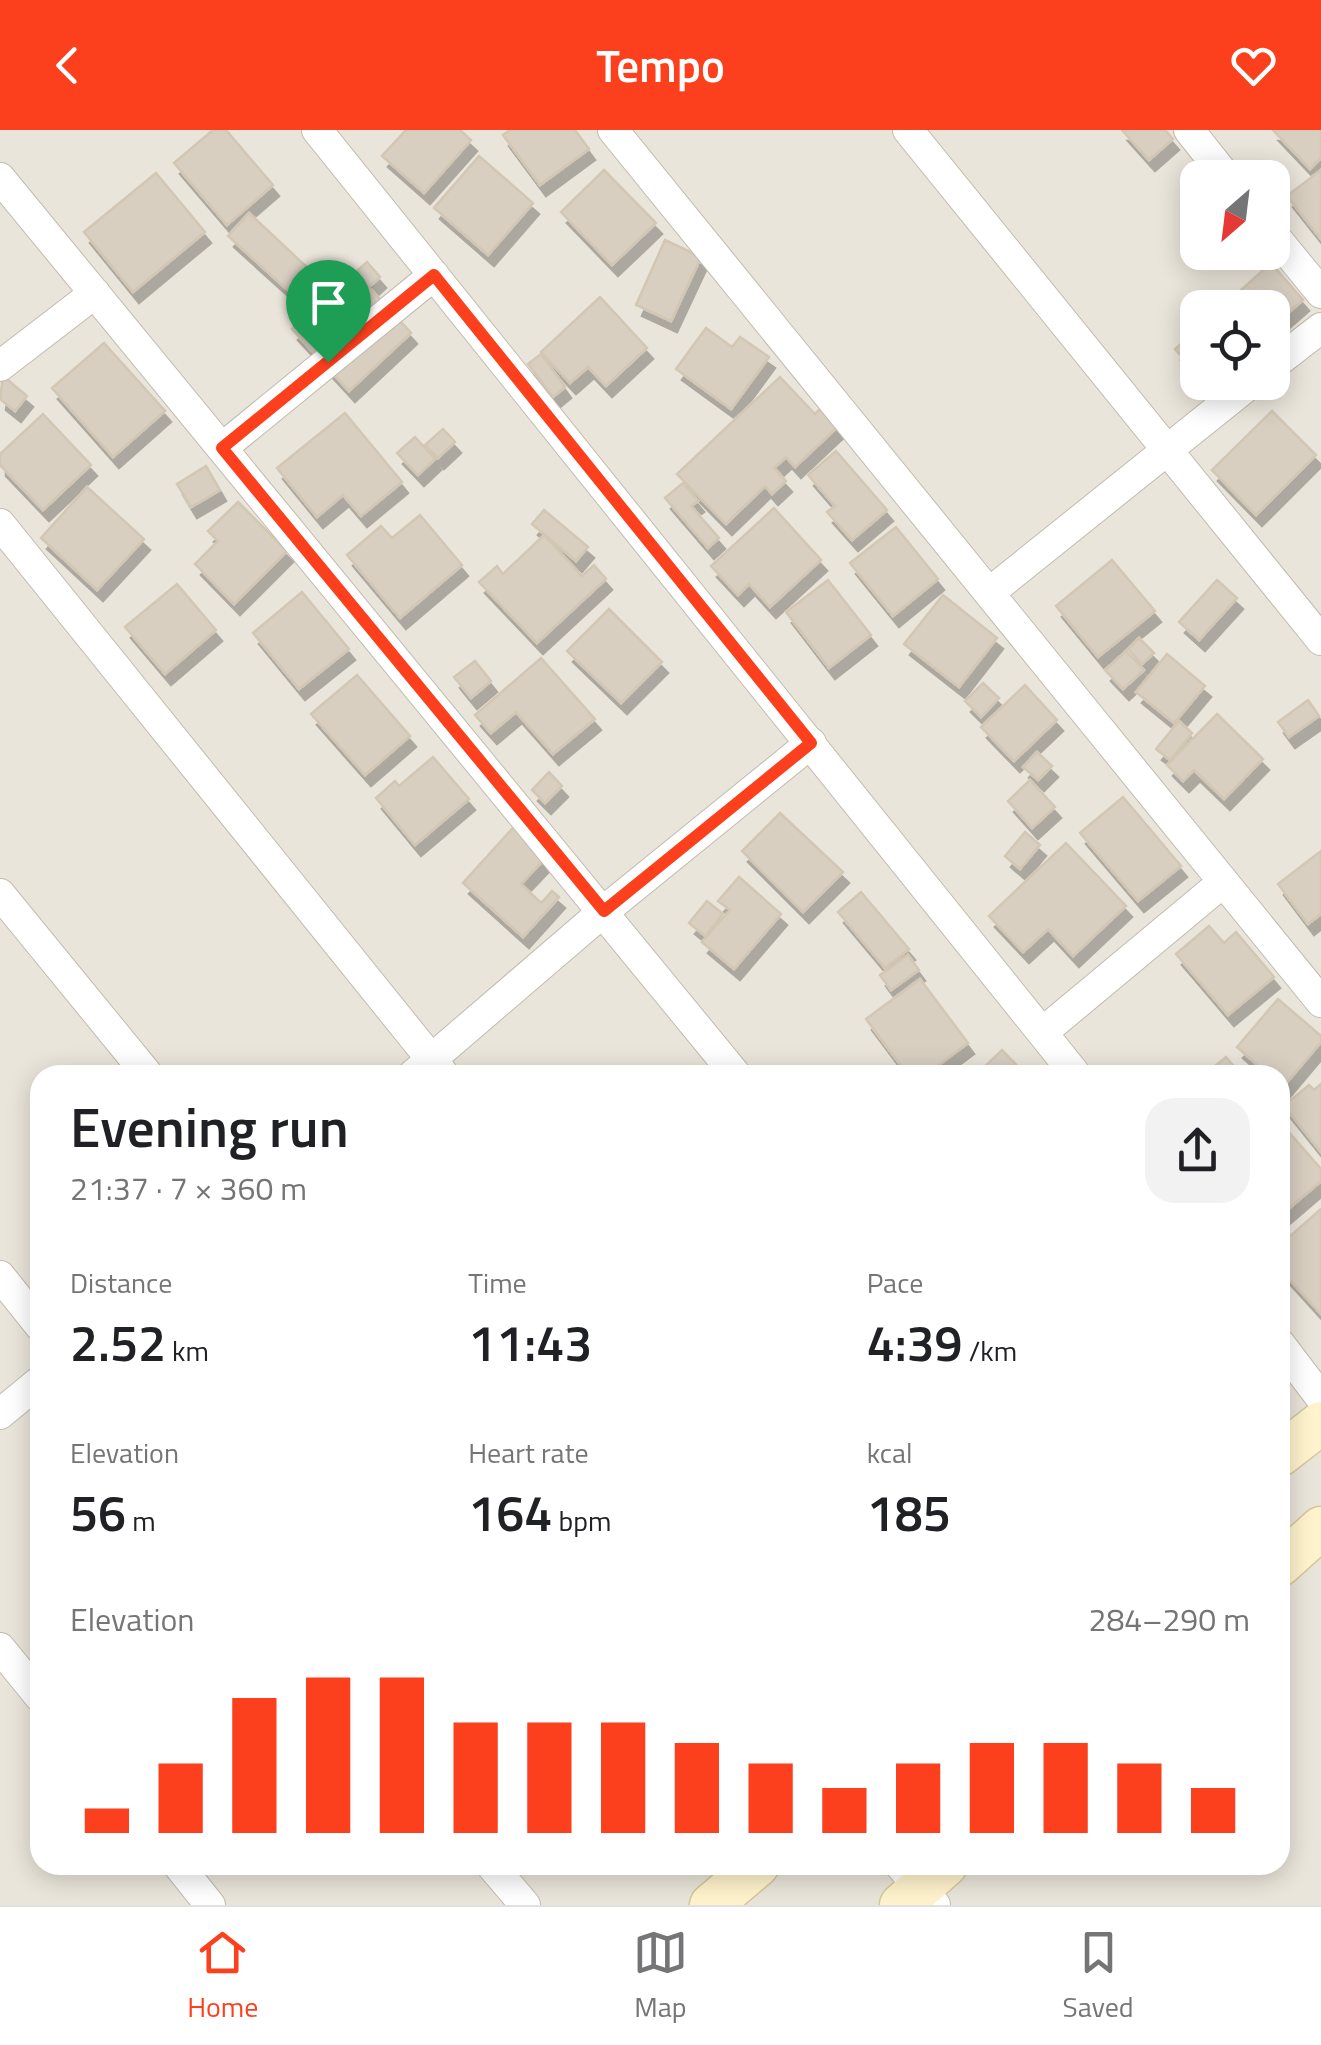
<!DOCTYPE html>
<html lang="en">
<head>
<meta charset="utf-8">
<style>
  body { margin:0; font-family:"Titillium Web",sans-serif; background:#f2f2f2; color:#202124; height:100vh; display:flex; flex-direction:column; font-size:38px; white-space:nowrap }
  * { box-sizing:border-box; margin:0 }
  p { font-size:32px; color:#757577 }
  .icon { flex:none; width:55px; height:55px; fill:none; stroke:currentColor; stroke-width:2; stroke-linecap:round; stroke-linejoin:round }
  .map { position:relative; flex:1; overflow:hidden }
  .drawer { position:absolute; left:30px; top:935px; width:1260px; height:810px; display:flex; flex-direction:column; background:#fff; border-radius:30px; box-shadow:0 5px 25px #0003 }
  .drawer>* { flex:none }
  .needle { width:65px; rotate:208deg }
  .tools { position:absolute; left:1180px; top:30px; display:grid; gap:20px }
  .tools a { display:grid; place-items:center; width:110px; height:110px; border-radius:20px; background:#fff; box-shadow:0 5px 25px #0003; font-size:50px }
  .pin { position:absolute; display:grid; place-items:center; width:85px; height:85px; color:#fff; margin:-102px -42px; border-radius:50% 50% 50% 0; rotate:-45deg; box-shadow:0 0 10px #0007 }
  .pin .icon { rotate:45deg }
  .round { display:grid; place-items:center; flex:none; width:105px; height:105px; border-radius:30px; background:#f2f2f2 }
  .head { display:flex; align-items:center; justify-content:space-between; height:170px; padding:0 40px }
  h1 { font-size:55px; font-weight:600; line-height:75px }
  .metrics { display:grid; grid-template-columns:repeat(3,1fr); gap:15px; height:170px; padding:10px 40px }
  .metrics div { display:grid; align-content:center }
  .metrics b { font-size:50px; font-weight:600 }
  .metrics small { font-size:28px; font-weight:400 }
  .metrics p { font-size:28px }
  .chart { height:280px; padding:20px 40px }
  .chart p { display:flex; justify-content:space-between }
  .chart svg { width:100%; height:180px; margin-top:10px; stroke:#fc3f1d; stroke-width:6 }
  header { display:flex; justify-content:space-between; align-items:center; height:130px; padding:0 40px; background:#fc3f1d; color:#fff; font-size:45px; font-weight:600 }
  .tab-bar { display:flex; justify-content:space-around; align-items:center; height:140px; border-top:2px solid #e0e0e0; background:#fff; font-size:28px; color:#757577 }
  .tab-bar a { display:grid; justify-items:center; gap:5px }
  .tab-bar .selected { color:#fc3f1d }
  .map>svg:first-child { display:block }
  .residential { fill:#eae5da; fill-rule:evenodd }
  .building { fill:#d8cfc1; stroke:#d3c7b4; stroke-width:2.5; filter:url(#shadow) }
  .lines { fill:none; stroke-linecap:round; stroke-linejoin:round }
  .minor-casing { stroke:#c2bbae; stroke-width:32 }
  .secondary-casing { stroke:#d6c79b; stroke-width:45 }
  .minor { stroke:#fff; stroke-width:30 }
  .secondary { stroke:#fff3cd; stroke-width:42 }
  .route-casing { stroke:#fff; stroke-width:20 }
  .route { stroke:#fc3f1d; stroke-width:12 }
</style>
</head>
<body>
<header><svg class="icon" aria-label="back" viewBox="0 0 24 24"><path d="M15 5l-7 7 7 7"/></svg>Tempo<svg class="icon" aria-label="heart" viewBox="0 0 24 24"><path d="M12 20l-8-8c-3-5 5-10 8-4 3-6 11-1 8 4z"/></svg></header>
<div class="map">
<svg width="1321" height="1775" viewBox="0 0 1321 1775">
  <defs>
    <filter id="shadow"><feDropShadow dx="6" dy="11" stdDeviation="0" flood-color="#0004"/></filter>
  </defs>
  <rect width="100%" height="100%" fill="#f6f3ec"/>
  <path class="residential" d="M 0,0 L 1321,0 L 1321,1775 L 0,1775 ZM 1198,48 L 1272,48 L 1272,122 L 1198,122 ZM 1198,178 L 1272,178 L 1272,252 L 1198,252 ZM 40,945 L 1280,945 L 1280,1735 L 40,1735 Z"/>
  <path class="building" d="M 213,0 L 226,0 L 273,55 L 227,95 L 174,33 Z
    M 406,0 L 460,0 L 471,10 L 424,63 L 382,26 Z
    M 510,0 L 575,0 L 589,19 L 540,55 L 503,5 Z
    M 1122,0 L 1165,0 L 1173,9 L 1149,30 Z
    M 1273,0 L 1321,0 L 1321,28 L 1310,39 Z
    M 479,26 L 533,73 L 488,125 L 434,78 Z
    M 604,40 L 656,93 L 612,135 L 561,82 Z
    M 1321,40 L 1321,109 L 1287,66 Z
    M 156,43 L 205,102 L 133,162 L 84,102 Z
    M 249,83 L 311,141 L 291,163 L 228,106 Z
    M 665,110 L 701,127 L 671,191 L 636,175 Z
    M 367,132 L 380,147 L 369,157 L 411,203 L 349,261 L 292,199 Z
    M 1271,133 L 1303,170 L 1272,197 L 1272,178 L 1221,178 Z
    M 600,167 L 647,218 L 606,256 L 588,237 L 570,253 L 541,222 Z
    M 706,198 L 732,217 L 740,207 L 769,227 L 731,279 L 676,239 Z
    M 1198,199 L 1198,244 L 1175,219 Z
    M 104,213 L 165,281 L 113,327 L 52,258 Z
    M 541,224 L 565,257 L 553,267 L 528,234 Z
    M 3,246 L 27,266 L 15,281 L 0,269 Z
    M 780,247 L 815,284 L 828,271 L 846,289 L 795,337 L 786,327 L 774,338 L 786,351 L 772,364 L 765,356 L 726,394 L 677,344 Z
    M 1272,281 L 1316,325 L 1256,385 L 1212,340 Z
    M 345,283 L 402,352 L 361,386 L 343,365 L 317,387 L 277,338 Z
    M 43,284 L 91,335 L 43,380 L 0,335 L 0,324 Z
    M 443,299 L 455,312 L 438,328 L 425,315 Z
    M 415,307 L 435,329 L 418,345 L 397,323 Z
    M 836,321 L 887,380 L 852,410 L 827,382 L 835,376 L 808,345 Z
    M 206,336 L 220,360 L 191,377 L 177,354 Z
    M 683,353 L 698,371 L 691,376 L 719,408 L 708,418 L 665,368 Z
    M 87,357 L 144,409 L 97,460 L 41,408 Z
    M 238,372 L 287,421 L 234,474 L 195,434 L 218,411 L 208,401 Z
    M 774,378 L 821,430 L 770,477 L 749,454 L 738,465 L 711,436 Z
    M 544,380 L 588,417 L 576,431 L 532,394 Z
    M 420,385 L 462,435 L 400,488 L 347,425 L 381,396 L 392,408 Z
    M 896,397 L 938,449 L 893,486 L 850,433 Z
    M 544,405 L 582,446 L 594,435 L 606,449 L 537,513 L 479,452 L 497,436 L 503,444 Z
    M 1112,430 L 1155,481 L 1098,527 L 1056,476 Z
    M 828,450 L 871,505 L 829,538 L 786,482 Z
    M 1217,450 L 1237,468 L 1199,510 L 1179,492 Z
    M 177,454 L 216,500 L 165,544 L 125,497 Z
    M 302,462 L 349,519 L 299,559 L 253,503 Z
    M 943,465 L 997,508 L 959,557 L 904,514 Z
    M 609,479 L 662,532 L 621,573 L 567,521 Z
    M 1139,508 L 1154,523 L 1142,534 L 1128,519 Z
    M 1126,521 L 1144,540 L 1123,559 L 1105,540 Z
    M 1167,524 L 1205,556 L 1174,593 L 1136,562 Z
    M 541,528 L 595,589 L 553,624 L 516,582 L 491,603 L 475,585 Z
    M 475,531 L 491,551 L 471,568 L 454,547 Z
    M 357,545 L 410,606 L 365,645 L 311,584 Z
    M 983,553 L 999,568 L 981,587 L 965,571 Z
    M 1025,555 L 1057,590 L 1014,631 L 981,597 Z
    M 1308,570 L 1319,586 L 1289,607 L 1278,592 Z
    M 1217,584 L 1263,629 L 1224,669 L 1194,640 L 1183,651 L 1167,635 Z
    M 1179,591 L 1192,603 L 1170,630 L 1156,619 Z
    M 1037,622 L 1052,636 L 1038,650 L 1023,637 Z
    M 433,627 L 469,669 L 415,715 L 376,668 L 395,651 L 399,656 Z
    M 549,642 L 562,656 L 545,673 L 532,660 Z
    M 1030,650 L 1055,677 L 1032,698 L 1008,671 Z
    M 1123,667 L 1181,736 L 1138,771 L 1080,703 Z
    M 780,683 L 843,742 L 803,782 L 742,721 Z
    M 520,690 L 553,720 L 521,754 L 541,773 L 552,761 L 559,767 L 523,807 L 463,753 Z
    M 1025,702 L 1040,715 L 1020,739 L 1005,726 Z
    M 1066,713 L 1126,776 L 1073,826 L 1048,799 L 1023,822 L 989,786 Z
    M 1321,721 L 1321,784 L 1308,794 L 1278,754 Z
    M 739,747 L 781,784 L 734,839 L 702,812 L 730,780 L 718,771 Z
    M 861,762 L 909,819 L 885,838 L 838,782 Z
    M 707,771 L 723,784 L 705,806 L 689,793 Z
    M 1209,796 L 1224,813 L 1236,802 L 1274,847 L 1228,885 L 1176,824 Z
    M 908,825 L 919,840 L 891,860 L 880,845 Z
    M 920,849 L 968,913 L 925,945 L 908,945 L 866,889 Z
    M 1278,869 L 1321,906 L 1321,912 L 1283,957 L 1280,945 L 1269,945 L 1237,917 Z
    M 1002,920 L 1026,945 L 976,945 Z
    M 1226,927 L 1241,945 L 1204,945 Z
    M 1321,954 L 1321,1022 L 1284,976 L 1309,955 L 1314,960 Z
    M 1280,992 L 1321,1039 L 1321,1051 L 1280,1086 Z
    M 1321,1079 L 1321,1184 L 1280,1139 L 1280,1115 Z"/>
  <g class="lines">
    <g class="minor-casing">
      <path id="minor" d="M 317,0 L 1076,945
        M 613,0 L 1321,872
        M 908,0 L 1321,510
        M 1189,0 L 1227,48
        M 0,48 L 736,945
        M 1272,103 L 1321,163
        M 0,236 L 95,163
        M 1272,236 L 1321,198
        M 222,318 L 434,145
        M 0,394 L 444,945
        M 989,463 L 1252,252
        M 0,764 L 148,945
        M 1043,902 L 1222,753
        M 413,945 L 604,781 L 811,613
        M 0,1146 L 40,1196
        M 1280,1214 L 1321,1268
        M 0,1284 L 40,1251
        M 0,1518 L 40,1567
        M 178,1735 L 210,1775
        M 491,1735 L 525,1775
        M 900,1735 L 935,1775"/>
    </g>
    <g class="secondary-casing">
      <path id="secondary" d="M 1280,1325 L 1321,1293
        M 1280,1435 L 1321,1398
        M 711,1775 L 758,1735
        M 901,1775 L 946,1735"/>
    </g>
    <use href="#minor" class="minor"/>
    <use href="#secondary" class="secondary"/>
  </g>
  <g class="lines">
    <g class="route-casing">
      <path id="route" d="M 434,145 L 811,613 L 604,781 L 222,318 Z"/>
    </g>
    <use href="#route" class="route"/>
  </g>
</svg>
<div class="tools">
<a><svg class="needle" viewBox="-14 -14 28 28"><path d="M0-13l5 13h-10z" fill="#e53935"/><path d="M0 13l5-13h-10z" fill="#757577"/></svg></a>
<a><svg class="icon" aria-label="locate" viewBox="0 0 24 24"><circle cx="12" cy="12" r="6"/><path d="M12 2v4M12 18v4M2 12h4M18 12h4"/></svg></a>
</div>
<div class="pin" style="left:328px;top:232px;background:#1e9e55"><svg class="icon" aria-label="arrive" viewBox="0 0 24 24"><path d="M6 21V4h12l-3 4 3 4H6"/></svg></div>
<section class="drawer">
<div class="head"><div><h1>Evening run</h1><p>21:37 · 7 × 360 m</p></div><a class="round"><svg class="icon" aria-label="share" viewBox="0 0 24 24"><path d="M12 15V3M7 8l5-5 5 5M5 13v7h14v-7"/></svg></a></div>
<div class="metrics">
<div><p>Distance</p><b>2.52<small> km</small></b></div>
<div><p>Time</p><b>11:43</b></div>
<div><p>Pace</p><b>4:39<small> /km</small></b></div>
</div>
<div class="metrics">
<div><p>Elevation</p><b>56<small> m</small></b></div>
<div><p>Heart rate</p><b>164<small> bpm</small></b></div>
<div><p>kcal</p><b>185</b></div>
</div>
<div class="chart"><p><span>Elevation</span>284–290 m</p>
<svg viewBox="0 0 160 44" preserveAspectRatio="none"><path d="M5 44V38M15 44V27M25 44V11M35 44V6M45 44V6M55 44V17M65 44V17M75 44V17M85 44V22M95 44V27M105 44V33M115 44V27M125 44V22M135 44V22M145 44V27M155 44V33"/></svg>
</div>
</section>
</div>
<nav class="tab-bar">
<a class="selected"><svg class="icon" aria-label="home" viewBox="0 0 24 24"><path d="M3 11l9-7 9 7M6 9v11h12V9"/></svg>Home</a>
<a><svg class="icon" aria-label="map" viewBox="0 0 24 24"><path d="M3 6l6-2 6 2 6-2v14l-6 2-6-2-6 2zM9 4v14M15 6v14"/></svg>Map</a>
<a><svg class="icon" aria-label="saved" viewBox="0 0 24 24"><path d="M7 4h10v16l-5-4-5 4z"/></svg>Saved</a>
</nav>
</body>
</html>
